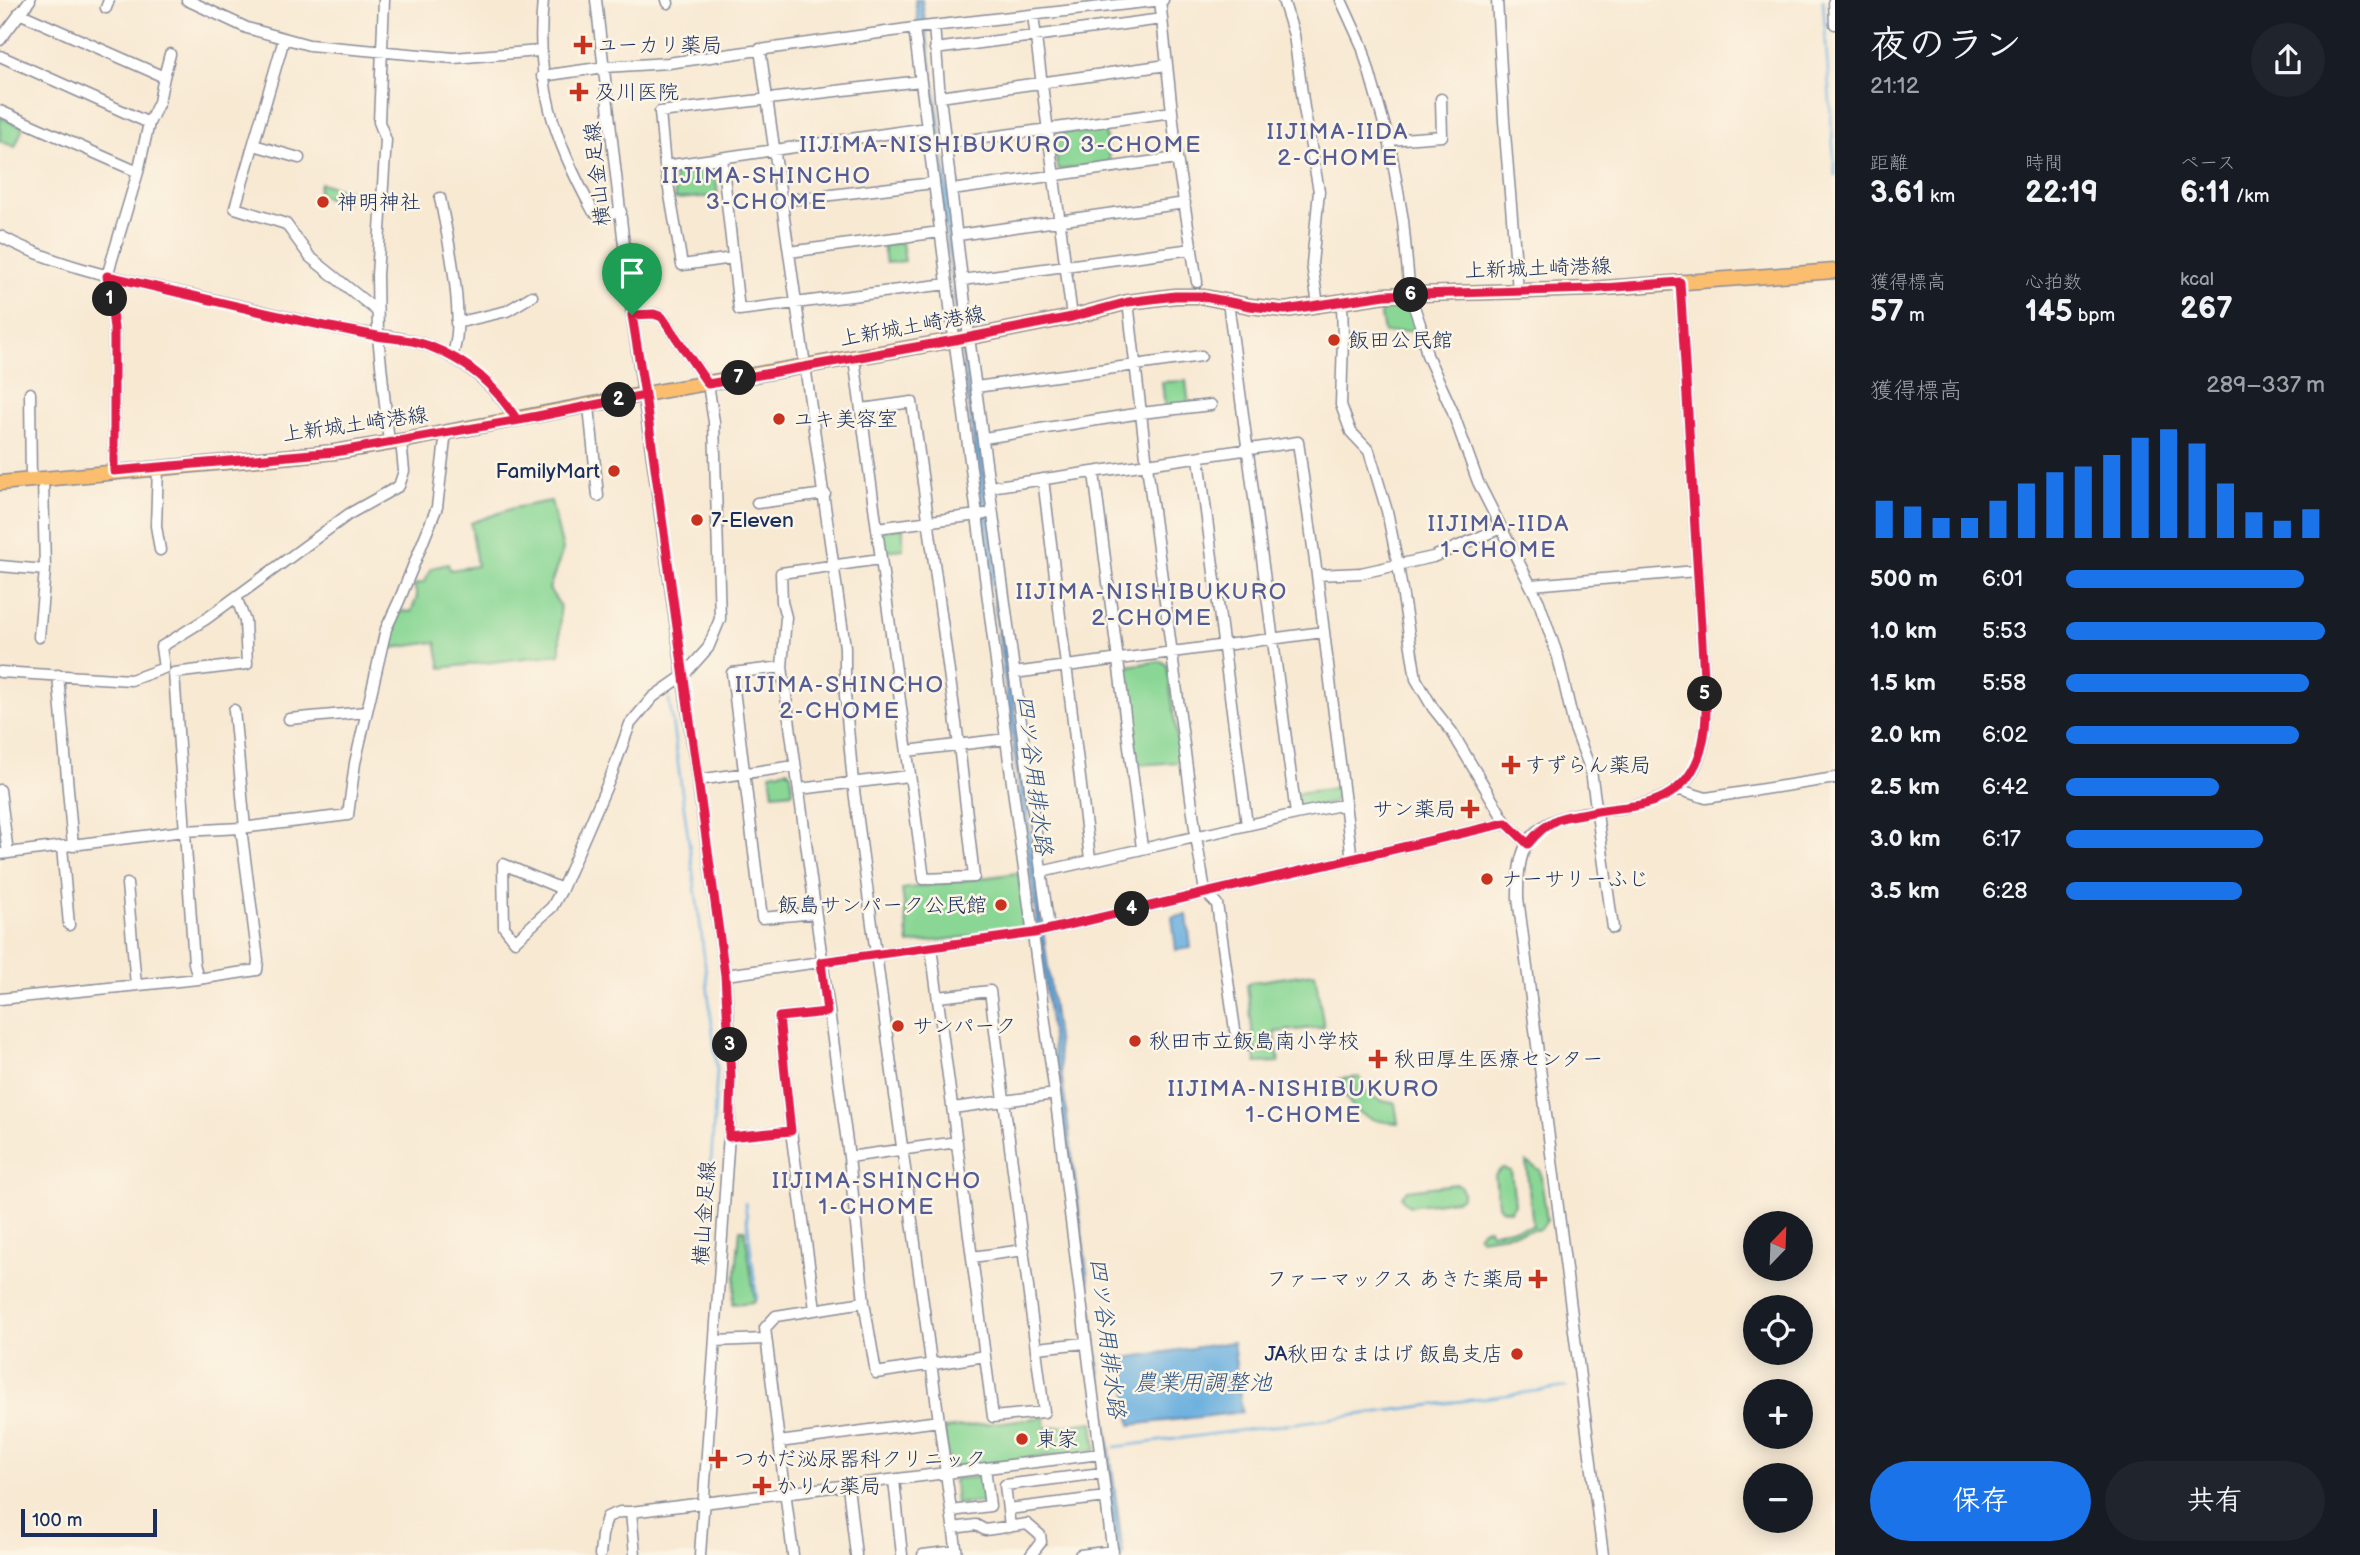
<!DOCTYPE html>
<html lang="ja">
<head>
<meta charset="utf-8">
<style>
  body { margin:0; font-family:"Balsamiq Sans","Klee One",sans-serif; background:#20242c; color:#f1f3f6; height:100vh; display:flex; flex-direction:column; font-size:26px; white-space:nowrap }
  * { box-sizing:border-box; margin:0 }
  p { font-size:23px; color:#9ea1a6 }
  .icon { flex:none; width:38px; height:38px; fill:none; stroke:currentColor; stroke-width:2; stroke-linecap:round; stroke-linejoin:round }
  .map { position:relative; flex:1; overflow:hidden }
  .side { display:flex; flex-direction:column; background:#171b24; width:525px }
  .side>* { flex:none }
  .needle { width:46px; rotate:23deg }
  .tools { position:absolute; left:1743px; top:1211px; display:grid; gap:14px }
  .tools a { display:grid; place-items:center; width:70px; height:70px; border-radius:50%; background:#171b24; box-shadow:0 4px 18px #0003; font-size:35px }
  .scale { position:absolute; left:21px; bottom:18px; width:136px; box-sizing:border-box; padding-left:7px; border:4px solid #1b2f5e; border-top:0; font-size:19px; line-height:24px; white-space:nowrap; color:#1b2f5e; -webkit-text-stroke:5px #fcf5e5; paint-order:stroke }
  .pin { position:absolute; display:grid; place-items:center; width:60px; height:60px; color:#fff; margin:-72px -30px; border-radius:50% 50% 50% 0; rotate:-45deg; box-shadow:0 0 7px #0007 }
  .pin .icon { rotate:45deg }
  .km { position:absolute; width:35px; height:35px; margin:-18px; border-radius:50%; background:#222; color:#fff; font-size:19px; line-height:35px; text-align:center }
  .round { display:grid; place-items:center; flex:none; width:74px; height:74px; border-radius:37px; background:#20242c }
  .overview { display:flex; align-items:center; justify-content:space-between; height:119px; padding:0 35px }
  h1 { font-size:38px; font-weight:700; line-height:52px }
  .metrics { display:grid; grid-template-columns:repeat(3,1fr); gap:10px; height:119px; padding:7px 35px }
  .metrics div { display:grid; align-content:center }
  .metrics b { font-size:30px; font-weight:700 }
  .metrics small { font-size:19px; font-weight:400 }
  .metrics p { font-size:19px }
  .chart { height:196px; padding:14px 35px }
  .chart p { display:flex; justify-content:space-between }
  .chart svg { width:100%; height:126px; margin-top:7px; stroke:#1a73e8; stroke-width:6 }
  .button { display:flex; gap:14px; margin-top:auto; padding:14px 35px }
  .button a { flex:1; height:80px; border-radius:42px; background:#1a73e8; color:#fff; font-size:28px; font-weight:700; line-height:80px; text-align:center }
  .button a+a { background:#20242c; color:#f1f3f6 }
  ul { padding:0 35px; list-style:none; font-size:23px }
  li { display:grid; grid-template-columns:112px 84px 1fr; align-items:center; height:52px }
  li i { height:18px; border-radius:9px; background:#1a73e8 }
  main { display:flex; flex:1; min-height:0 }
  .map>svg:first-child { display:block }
  .green { fill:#8ad795; stroke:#52837a; stroke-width:2 }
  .water { fill:#69afdf; stroke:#426f9e; stroke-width:2 }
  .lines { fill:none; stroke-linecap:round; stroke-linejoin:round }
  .stream { stroke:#69afdf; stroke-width:2.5 }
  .minor-casing { stroke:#8a8c98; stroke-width:13 }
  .major-casing { stroke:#8a8c98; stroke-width:17 }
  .minor { stroke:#fff; stroke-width:10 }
  .major { stroke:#fbbd6e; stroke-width:14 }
  .route-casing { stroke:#fff; stroke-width:14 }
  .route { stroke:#e11d48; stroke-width:9 }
  .poi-dot { fill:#c8321e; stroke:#fcf5e5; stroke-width:2.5 }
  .labels { text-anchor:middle; stroke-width:5; stroke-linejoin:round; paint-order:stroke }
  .poi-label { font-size:21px; fill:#1b2f5e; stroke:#fcf5e5; text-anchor:start }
  .street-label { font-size:21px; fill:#1b2f5e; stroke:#fcf5e5 }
  .neighbourhood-label { font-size:23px; letter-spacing:2px; fill:#545c96; stroke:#fcf5e5 }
  .water-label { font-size:23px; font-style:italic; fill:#325585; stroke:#fcf5e5 }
</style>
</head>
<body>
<main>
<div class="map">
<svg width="1835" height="1555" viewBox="0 0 1835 1555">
  <rect width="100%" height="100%" fill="#fcf5e5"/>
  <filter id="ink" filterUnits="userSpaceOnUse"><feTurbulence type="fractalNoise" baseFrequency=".0143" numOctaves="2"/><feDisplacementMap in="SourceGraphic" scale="14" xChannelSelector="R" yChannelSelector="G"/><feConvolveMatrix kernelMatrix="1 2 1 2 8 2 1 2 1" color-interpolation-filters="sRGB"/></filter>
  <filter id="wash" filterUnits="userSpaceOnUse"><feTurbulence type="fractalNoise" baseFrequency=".00686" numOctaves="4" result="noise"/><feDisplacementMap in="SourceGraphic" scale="28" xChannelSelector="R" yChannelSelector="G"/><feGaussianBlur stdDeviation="1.57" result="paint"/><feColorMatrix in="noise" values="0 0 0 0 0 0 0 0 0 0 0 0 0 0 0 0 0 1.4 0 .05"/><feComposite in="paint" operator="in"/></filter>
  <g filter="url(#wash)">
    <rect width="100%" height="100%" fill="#f8e9d3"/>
    <path class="green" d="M 0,117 L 23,127 L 15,147 L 0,141 Z
      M 1104,127 L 1110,162 L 1062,170 L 1057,168 L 1054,138 L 1056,134 Z
      M 709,166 L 715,170 L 718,196 L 675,199 L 674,172 L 677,169 Z
      M 320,183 L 349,191 L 346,202 L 317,195 Z
      M 902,242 L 905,261 L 886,263 L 883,245 Z
      M 1408,301 L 1418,330 L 1384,333 L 1379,303 Z
      M 1186,381 L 1189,405 L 1165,408 L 1162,382 Z
      M 551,501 L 563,550 L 549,589 L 560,605 L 560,654 L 441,668 L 436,642 L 391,648 L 390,630 L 401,611 L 411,612 L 417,597 L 414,585 L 424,582 L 431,568 L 448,564 L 450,570 L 477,566 L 471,523 L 513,508 Z
      M 903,528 L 903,549 L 883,551 L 881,533 L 884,530 Z
      M 1161,661 L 1167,665 L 1180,762 L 1136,765 L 1124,672 L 1127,666 Z
      M 787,770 L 791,774 L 793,792 L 773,794 L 770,773 Z
      M 1338,788 L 1338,794 L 1333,803 L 1305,808 L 1298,805 L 1297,793 Z
      M 1018,873 L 1025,920 L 1023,930 L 909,944 L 902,889 Z
      M 1315,973 L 1324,1027 L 1275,1032 L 1279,1062 L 1256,1063 L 1247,985 L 1252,982 Z
      M 1360,1077 C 1364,1094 1377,1102 1395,1103 L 1398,1123 C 1366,1122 1348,1112 1339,1079 Z
      M 1526,1162 L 1540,1170 L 1547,1220 L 1541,1229 L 1480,1238 L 1477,1235 L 1483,1229 L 1489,1228 L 1491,1232 L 1533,1226 Z
      M 1502,1168 L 1511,1171 L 1515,1204 L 1510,1211 L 1501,1209 L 1498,1205 L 1495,1175 Z
      M 1456,1184 L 1460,1185 L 1463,1192 L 1461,1198 L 1457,1200 L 1409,1206 L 1403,1200 L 1402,1196 L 1407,1190 Z
      M 740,1230 L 745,1230 L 755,1302 L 733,1304 Z
      M 1044,1417 L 1046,1428 L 1093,1422 L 1096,1450 L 949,1468 L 944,1429 Z
      M 980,1477 L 983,1502 L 956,1504 L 954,1479 Z"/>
    <path class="water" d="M 915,0 L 922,0 L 942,140 L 1123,1555 L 1117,1555 L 1055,1060 Z
      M 1187,915 L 1191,948 L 1176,950 L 1172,917 Z
      M 1233,1342 L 1242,1412 L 1131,1425 L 1124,1358 Z"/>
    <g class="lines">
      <path class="stream" d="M 1823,0 L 1835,175
        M 669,699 L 701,930 L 717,1070 L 709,1194
        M 745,1203 L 757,1299
        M 1115,1447 L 1567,1387"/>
    </g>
  </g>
  <g filter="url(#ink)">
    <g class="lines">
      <g class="minor-casing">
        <path id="minor" d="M 187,0 L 247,28 L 309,45 L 454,58 L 539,51
          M 384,0 L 379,122 L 386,140 L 377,275 L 378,336 L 389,443
          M 543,0 C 535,84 553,138 593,211 L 598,214 L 621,212
          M 596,0 L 632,315 L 725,975 L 731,1054 L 730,1120 L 700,1555
          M 667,0 L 668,3
          M 1160,0 L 1177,158 L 1197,282
          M 1283,0 L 1294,35 L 1304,108 L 1319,191 L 1312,264 L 1318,305
          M 1341,0 L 1362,46 L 1390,145 L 1403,220 L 1410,295 L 1420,324 L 1427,355 L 1452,410 L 1478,482 L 1539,602 L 1558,657 L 1574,726 L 1591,771 L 1613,928
          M 1497,0 L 1504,121 L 1518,290
          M 1834,0 L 1835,24
          M 106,8 L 109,0
          M 19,13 L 164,77 L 159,102 L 149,123 L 138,172 L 107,276 L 114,328 L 114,471
          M 1033,15 L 1072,317
          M 934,26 L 940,97 L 969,337 L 1049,929
          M 914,28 L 1006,739 L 1055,1094 L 1113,1555
          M 284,39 L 235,208 L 286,224 L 310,257 L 377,311
          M 0,40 L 30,0
          M 760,49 L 845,647 L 845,695 L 853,783 L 957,1555
          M 935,49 L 1162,19
          M 0,56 L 149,123
          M 542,76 L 605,67 L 668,63 L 914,28 L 1163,0
          M 164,77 L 170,54
          M 940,97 L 1167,65
          M 0,111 L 138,172
          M 1389,140 L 1442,136 L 1441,99
          M 947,143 L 1172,112
          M 254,145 L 299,158
          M 722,158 L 739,310 L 947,284
          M 665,166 L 926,128
          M 952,190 L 1177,158
          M 440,198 C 447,233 468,326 451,357
          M 780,201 L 933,183
          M 958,235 L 1185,203
          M 0,236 C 57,267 121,279 183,293 C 234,304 284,317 334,328 C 363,334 403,336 429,346 C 467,361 494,386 517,420
          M 789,252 L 940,232
          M 733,258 L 682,265 L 665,166 L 660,112 L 920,81
          M 962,280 L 1192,249
          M 1128,302 L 1147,465 L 1196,836 L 1205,892 L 1217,904 L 1235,1030 L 1239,1038 L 1247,1045
          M 1228,302 L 1296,814
          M 1342,303 L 1343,337 L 1341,405 L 1351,432 L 1369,451 L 1387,511 L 1398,565 L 1416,679 L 1433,708 L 1452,732 L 1506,823
          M 456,323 L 507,311 L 532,296
          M 854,358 L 924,879 L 974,877 L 959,745 L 912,402 L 862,409
          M 976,387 L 1201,356
          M 30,393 L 31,480
          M 589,406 L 598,496
          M 984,438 L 1141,413 L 1211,405
          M 1199,458 L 1247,825
          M 158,467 L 156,526 L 160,550
          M 1094,473 L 1142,848
          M 1043,479 L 1090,859
          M 990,487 L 1298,442 L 1317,575 L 1352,860
          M 757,503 L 825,494
          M 877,528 L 985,514
          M 880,559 L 781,573 L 782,602 L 786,617 L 782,667 L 849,1157 L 864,1302 L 876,1373 L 985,1356
          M 0,566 L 45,570 L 43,478
          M 1317,575 L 1361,573 L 1433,557 L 1501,528
          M 1532,585 L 1696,571
          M 39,637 L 45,570
          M 782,667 L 732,673 L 762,918 L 815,913
          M 0,672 L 131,680 L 164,668 L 161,647 L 206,619 L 349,514 L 399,486 L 404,471 L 401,441
          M 1014,673 L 1323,632
          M 58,675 L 73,846
          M 234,710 L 245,828
          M 289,719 L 366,712
          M 907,751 L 1006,739
          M 698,780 L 795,766
          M 799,789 L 909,776
          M 1677,789 L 1706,798 L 1835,778
          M 0,790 L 8,853
          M 62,847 L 69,925
          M 0,854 L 184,831 L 241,828 L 348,815 L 355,763 L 386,629 L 399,601 L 437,507 L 446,432
          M 1041,872 L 1296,814 L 1346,804
          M 127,884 L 136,985
          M 562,889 L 503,864 L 504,927 L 515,941 L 552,907 L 562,889 L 611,776 L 630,724 L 653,697 L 683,676 L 708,648 L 720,619 L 714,422 L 708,384 L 662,317 L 655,314 L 632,315
          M 931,947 L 993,1417 L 1044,1412 L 990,991 L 938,997
          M 725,975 L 1034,933 L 1506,823 L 1528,844
          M 198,979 L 194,963 L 174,673 L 247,664 L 245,621 L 236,597
          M 0,999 L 198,979 L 257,970 L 258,960 L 241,828
          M 953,1108 L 1055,1094
          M 729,1137 L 791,1131
          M 849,1157 L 957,1142
          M 972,1257 L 1024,1250
          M 815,1309 L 791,1131 L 779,1017 L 827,1012
          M 715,1341 L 765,1339
          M 1037,1348 L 1085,1343
          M 779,1442 L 939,1421
          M 894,1480 L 902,1555
          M 848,1486 L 856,1555
          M 1008,1509 L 1106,1497
          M 951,1511 L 990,1506 L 985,1468
          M 1010,1527 L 1005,1485 L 1102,1473
          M 953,1528 L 976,1525 L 985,1530 L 1027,1524 L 1040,1535 L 1041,1542 L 1031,1555
          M 600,1555 L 602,1535 L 607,1517 L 620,1512 L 631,1512
          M 635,1555 L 631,1512 L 1100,1454
          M 793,1555 L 765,1328 L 776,1316 L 864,1302
          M 923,1555 L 956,1551
          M 1080,1555 L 1113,1551
          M 1603,1555 L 1518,898 C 1518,882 1518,865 1524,850 C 1557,772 1707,860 1706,709 L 1680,282"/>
      </g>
      <g class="major-casing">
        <path id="major" d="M 0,483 L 335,452 L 401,441 L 667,390 L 955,340 L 1072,317 L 1128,302 L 1175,296 L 1199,296 L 1250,306 L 1285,310 L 1385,295 L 1591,289 L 1835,271"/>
      </g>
      <use href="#minor" class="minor"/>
      <use href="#major" class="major"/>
    </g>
  </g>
  <g class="lines" filter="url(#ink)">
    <g class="route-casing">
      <path id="route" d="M 632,315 L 645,395 L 517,420 C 495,385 468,361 429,346 C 412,339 395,339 377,336 C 360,333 342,329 325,326 C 252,311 180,292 107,276 L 114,328 L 114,471 L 335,452 L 525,419 L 645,395 L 725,975 L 731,1077 L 729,1137 L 791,1131 L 779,1017 L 827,1012 L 821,962 L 1034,933 L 1506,823 L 1528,844 C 1536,834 1544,826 1556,820 C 1565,816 1577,815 1587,813 C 1605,809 1623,808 1640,805 C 1691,795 1706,756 1706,709 L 1680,282 L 1591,289 L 1385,295 L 1285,310 L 1250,306 L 1199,296 L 1175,296 L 1128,302 L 1072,317 L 955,340 L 708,384 L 662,317 L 654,314 L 632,315"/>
    </g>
    <use href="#route" class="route"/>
  </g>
  <g class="poi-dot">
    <path d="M579.5 34.5h7v7h7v7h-7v7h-7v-7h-7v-7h7z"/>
    <path d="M575.5 81.5h7v7h7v7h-7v7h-7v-7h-7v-7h7z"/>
    <circle cx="323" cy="202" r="7"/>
    <circle cx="1334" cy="340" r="7"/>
    <circle cx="779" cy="419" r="7"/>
    <circle cx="614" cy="471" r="7"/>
    <circle cx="697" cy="520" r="7"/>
    <path d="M1507.5 754.5h7v7h7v7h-7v7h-7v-7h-7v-7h7z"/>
    <path d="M1466.5 798.5h7v7h7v7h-7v7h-7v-7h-7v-7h7z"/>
    <circle cx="1487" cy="879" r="7"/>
    <circle cx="1001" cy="905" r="7"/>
    <circle cx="898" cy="1026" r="7"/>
    <circle cx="1135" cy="1041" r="7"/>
    <path d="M1374.5 1048.5h7v7h7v7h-7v7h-7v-7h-7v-7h7z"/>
    <path d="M1534.5 1268.5h7v7h7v7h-7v7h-7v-7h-7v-7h7z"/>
    <circle cx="1517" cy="1354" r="7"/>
    <circle cx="1022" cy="1439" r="7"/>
    <path d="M714.5 1448.5h7v7h7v7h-7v7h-7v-7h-7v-7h7z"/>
    <path d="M758.5 1475.5h7v7h7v7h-7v7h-7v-7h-7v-7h7z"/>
  </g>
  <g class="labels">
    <g class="poi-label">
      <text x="597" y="52">ユーカリ薬局</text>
      <text x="595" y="99">及川医院</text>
      <text x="337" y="209">神明神社</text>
      <text x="1348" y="347">飯田公民館</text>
      <text x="793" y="426">ユキ美容室</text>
      <text x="600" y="478" text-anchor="end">FamilyMart</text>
      <text x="711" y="527">7-Eleven</text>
      <text x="1525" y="772">すずらん薬局</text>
      <text x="1456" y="816" text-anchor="end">サン薬局</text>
      <text x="1501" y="886">ナーサリーふじ</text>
      <text x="987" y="912" text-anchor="end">飯島サンパーク公民館</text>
      <text x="912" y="1033">サンパーク</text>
      <text x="1149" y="1048">秋田市立飯島南小学校</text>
      <text x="1394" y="1066">秋田厚生医療センター</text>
      <text x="1524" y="1286" text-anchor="end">ファーマックス あきた薬局</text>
      <text x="1503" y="1361" text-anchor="end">JA秋田なまはげ 飯島支店</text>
      <text x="1036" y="1446">東家</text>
      <text x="734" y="1466">つかだ泌尿器科クリニック</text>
      <text x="776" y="1493">かりん薬局</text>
    </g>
    <g class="street-label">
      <text transform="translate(597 174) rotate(-96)" y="7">横山金足線</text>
      <text transform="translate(1538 268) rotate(-2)" y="7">上新城土崎港線</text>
      <text transform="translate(912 326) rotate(-10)" y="7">上新城土崎港線</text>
      <text transform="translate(355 424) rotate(-8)" y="7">上新城土崎港線</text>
      <text transform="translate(704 1213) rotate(-86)" y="7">横山金足線</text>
    </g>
    <g class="neighbourhood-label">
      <text x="1338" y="139">IIJIMA-IIDA<tspan x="1338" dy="26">2-CHOME</tspan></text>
      <text x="1001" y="152">IIJIMA-NISHIBUKURO 3-CHOME</text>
      <text x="767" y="183">IIJIMA-SHINCHO<tspan x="767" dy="26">3-CHOME</tspan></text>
      <text x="1499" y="531">IIJIMA-IIDA<tspan x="1499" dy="26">1-CHOME</tspan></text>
      <text x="1152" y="599">IIJIMA-NISHIBUKURO<tspan x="1152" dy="26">2-CHOME</tspan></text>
      <text x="840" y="692">IIJIMA-SHINCHO<tspan x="840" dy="26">2-CHOME</tspan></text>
      <text x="1304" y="1096">IIJIMA-NISHIBUKURO<tspan x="1304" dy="26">1-CHOME</tspan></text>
      <text x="877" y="1188">IIJIMA-SHINCHO<tspan x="877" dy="26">1-CHOME</tspan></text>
    </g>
    <g class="water-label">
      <text transform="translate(1035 775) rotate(83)" y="8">四ツ谷用排水路</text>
      <text transform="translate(1108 1338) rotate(83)" y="8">四ツ谷用排水路</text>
      <text x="1203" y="1390">農業用調整池</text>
    </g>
  </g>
</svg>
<div class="tools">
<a><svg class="needle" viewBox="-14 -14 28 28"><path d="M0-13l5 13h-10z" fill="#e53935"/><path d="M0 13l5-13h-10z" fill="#9ea1a6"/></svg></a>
<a><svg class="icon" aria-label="locate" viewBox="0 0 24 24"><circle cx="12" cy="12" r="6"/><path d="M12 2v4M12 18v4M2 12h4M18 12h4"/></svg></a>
<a>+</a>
<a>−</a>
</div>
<div class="scale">100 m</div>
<div class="pin" style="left:632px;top:315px;background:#1e9e55"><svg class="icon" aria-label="arrive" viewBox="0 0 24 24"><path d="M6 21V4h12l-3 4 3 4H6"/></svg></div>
<b class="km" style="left:110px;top:299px">1</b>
<b class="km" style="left:619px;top:400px">2</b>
<b class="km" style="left:730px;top:1045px">3</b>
<b class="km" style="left:1132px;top:909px">4</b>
<b class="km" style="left:1705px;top:694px">5</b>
<b class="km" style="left:1411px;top:295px">6</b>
<b class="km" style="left:739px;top:378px">7</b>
</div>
<section class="side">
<div class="overview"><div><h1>夜のラン</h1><p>21:12</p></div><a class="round"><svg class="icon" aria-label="share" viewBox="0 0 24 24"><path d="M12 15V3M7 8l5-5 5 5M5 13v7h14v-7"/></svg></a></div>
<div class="metrics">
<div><p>距離</p><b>3.61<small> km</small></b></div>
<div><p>時間</p><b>22:19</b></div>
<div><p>ペース</p><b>6:11<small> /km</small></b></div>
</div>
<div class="metrics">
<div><p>獲得標高</p><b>57<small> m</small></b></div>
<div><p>心拍数</p><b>145<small> bpm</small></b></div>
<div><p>kcal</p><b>267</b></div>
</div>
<div class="chart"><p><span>獲得標高</span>289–337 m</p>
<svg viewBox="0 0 160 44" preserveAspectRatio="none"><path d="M5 44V31M15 44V33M25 44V37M35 44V37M45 44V31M55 44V25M65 44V21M75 44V19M85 44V15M95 44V9M105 44V6M115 44V11M125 44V25M135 44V35M145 44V38M155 44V34"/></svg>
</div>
<ul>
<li><b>500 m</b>6:01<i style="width:92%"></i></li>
<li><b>1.0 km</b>5:53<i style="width:100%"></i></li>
<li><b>1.5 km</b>5:58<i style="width:94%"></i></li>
<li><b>2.0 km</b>6:02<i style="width:90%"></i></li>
<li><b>2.5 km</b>6:42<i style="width:59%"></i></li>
<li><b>3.0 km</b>6:17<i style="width:76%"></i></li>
<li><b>3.5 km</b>6:28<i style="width:68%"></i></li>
</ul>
<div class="button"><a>保存</a><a>共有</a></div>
</section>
</main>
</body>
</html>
